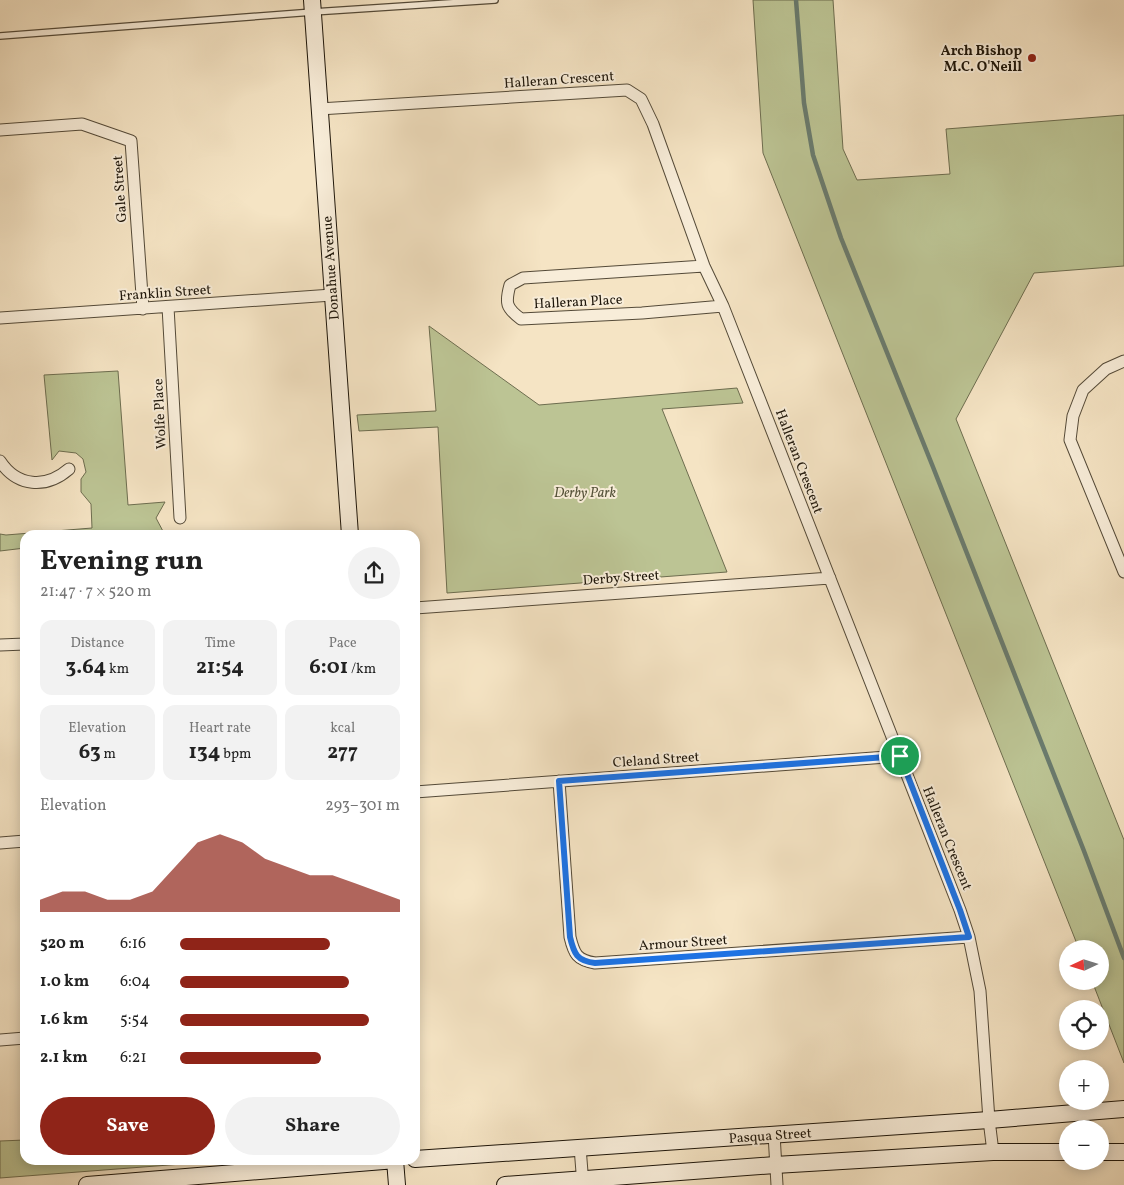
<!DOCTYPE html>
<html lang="en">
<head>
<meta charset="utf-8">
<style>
  body { margin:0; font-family:Vollkorn,serif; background:#f2f2f2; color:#222; height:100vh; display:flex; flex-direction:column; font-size:19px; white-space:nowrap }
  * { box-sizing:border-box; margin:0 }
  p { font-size:16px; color:#767676 }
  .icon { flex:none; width:28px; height:28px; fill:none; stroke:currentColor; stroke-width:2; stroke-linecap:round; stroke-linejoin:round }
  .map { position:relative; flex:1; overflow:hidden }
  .drawer { position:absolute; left:20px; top:530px; width:400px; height:635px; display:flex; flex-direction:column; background:#fff; border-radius:15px; box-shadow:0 2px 12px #0003 }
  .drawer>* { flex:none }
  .needle { width:32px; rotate:266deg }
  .fabs { position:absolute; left:1059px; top:940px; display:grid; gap:10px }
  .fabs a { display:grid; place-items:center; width:50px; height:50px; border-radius:50%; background:#fff; box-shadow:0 2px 12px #0003; font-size:25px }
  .pin { position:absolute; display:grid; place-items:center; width:42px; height:42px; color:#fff; margin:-21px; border:2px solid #fff; border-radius:50%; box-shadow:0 1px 5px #0007 }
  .round { display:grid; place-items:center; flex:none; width:52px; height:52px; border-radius:26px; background:#f2f2f2 }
  .head { display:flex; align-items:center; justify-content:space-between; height:85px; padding:0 20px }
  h1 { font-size:28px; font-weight:700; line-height:38px }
  .stats { display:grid; grid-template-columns:repeat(3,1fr); gap:8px; height:85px; padding:5px 20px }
  .stats div { display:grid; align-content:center; border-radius:12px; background:#f2f2f2; text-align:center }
  .stats b { font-size:21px; font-weight:700 }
  .stats small { font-size:14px; font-weight:400 }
  .stats p { font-size:14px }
  .chart { height:140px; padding:10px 20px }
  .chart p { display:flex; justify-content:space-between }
  .chart svg { width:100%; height:90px; margin-top:5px; fill:#8f2418; opacity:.7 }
  .action { display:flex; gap:10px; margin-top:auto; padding:10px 20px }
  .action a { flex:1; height:58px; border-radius:30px; background:#8f2418; color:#fff; font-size:20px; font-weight:700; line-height:58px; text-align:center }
  .action a+a { background:#f2f2f2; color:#222 }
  ul { padding:0 20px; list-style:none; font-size:16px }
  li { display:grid; grid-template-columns:80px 60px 1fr; align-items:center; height:38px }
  li i { height:12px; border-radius:6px; background:#8f2418 }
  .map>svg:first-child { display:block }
  .green { fill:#bcc494; stroke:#6d6d4f }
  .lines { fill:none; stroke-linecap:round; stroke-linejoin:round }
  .stream { stroke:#6a7b6e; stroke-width:4.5 }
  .lane-casing { stroke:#544a38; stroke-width:8 }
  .street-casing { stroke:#544a38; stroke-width:13 }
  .secondary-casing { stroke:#1e160a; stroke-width:18 }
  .lane { stroke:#f8edd9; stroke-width:5.5 }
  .street { stroke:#f8edd9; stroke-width:11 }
  .secondary { stroke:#f8edd9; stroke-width:16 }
  .route-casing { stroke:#fff; stroke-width:10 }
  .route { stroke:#1a73e8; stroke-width:6 }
  .poi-dot { fill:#8f2418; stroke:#f8edd9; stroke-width:2 }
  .labels { text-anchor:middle; stroke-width:4; stroke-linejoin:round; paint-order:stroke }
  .poi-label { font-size:14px; font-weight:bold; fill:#1e160a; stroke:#f8edd9; text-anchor:end }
  .street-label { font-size:14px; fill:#1e160a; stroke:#f8edd9 }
  .park-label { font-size:14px; font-style:italic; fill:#55533a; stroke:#f8edd9 }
</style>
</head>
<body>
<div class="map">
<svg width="1124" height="1185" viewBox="0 0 1124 1185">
  <rect width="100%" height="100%" fill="#f5e4c4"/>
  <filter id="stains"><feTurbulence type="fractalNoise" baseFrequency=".004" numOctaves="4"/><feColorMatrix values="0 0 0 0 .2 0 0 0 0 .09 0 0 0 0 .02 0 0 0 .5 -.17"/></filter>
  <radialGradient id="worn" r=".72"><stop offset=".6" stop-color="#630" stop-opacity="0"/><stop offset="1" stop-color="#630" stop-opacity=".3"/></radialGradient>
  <path class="green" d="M 753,0 L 833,0 L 843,149 L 857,180 L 950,174 L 946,129 L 1124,115 L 1124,266 L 1034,273 L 956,419 L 1124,840 L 1124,1063 L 1092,981 L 1100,981 L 1100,949 L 1079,949 L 763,153 Z
    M 429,326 L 539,405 L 737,388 L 743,403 L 662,409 L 727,572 L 447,593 L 438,427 L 359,431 L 357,415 L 436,411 Z
    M 118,371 L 128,505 L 165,502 L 156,518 L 165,535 L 25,535 L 25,548 L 0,551 L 0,534 L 6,535 L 92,528 L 91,504 L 81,492 L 81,479 L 86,472 L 83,459 L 76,453 L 59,451 L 52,460 L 44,375 Z
    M 25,1140 L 25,1160 L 234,1160 L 0,1178 L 0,1141 Z"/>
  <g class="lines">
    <path class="stream" d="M 796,0 L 804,103 L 813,155 L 841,238 L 933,467 L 1084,851 L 1124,958"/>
    <g class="lane-casing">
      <path id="lane" d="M 0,36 L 313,12 L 495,0"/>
    </g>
    <g class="street-casing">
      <path id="street" d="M 319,109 L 627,90 L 641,99 L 653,124 L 704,266 L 723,306 L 960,910 L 969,937 L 980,991 L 989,1120 L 993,1152
        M 0,130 L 82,124 L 131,141 L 143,309
        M 704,266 L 523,278 L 510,285 C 505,303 506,308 521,319 L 642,313 L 723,306
        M 168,307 L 180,518
        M 0,318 L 332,295
        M 1124,361 L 1106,369 L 1083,390 L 1073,416 L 1070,440 L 1124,572
        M 0,461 C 17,487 46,489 69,469
        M 415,608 L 830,578
        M 0,645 L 25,644
        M 559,781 L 570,937 C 574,954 577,960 595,963 L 969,937
        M 415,792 L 900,756
        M 0,843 L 25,841
        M 0,1040 L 25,1038
        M 774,1134 L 777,1185
        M 580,1147 L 583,1185"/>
    </g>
    <g class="secondary-casing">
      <path id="secondary" d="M 312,0 L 350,535
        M 1100,1152 L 1124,1152
        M 415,1159 L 989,1120 L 1124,1109
        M 395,1160 L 397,1185
        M 87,1185 L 396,1160
        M 505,1185 L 775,1165 L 993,1152 L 1068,1152"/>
    </g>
    <use href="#lane" class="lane"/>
    <use href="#street" class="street"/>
    <use href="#secondary" class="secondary"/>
  </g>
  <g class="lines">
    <g class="route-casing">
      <path id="route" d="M 900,756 L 960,910 L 969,937 L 595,963 C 577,961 574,954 570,937 L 559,781 Z"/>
    </g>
    <use href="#route" class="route"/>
  </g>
  <circle class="poi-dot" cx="1032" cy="58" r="5"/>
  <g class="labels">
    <g class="poi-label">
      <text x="1022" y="55">Arch Bishop<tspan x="1022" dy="16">M.C. O'Neill</tspan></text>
    </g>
    <g class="street-label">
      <text transform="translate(559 79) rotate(-4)" y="5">Halleran Crescent</text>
      <text transform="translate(119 189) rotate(-94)" y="5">Gale Street</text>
      <text transform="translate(330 268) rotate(-94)" y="5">Donahue Avenue</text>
      <text transform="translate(165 292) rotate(-4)" y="5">Franklin Street</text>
      <text transform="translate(578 301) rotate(-3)" y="5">Halleran Place</text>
      <text transform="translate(159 414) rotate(-93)" y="5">Wolfe Place</text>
      <text transform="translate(800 461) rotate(69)" y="5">Halleran Crescent</text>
      <text transform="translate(621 577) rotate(-4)" y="5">Derby Street</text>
      <text transform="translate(656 759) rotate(-4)" y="5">Cleland Street</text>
      <text transform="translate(948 838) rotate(68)" y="5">Halleran Crescent</text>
      <text transform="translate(683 942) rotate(-4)" y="5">Armour Street</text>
      <text transform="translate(770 1135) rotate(-4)" y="5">Pasqua Street</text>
    </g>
    <g class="park-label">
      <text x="585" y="497">Derby Park</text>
    </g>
  </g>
  <rect width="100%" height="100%" filter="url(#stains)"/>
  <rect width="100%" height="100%" fill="url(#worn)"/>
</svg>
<div class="fabs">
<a><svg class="needle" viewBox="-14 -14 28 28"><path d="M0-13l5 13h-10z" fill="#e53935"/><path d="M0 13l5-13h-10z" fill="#767676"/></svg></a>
<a><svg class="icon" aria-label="locate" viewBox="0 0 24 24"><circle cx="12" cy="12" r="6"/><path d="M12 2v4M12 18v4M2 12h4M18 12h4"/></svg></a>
<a>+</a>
<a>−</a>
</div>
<div class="pin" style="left:900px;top:756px;background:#1e9e55"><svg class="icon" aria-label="arrive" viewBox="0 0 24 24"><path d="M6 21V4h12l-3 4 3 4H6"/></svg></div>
<section class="drawer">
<div class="head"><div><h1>Evening run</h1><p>21:47 · 7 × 520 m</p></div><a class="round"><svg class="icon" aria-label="share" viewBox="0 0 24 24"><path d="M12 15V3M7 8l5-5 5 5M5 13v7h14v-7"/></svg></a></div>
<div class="stats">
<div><p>Distance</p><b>3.64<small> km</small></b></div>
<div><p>Time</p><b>21:54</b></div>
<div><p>Pace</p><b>6:01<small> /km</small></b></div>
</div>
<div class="stats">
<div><p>Elevation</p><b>63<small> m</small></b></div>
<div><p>Heart rate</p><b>134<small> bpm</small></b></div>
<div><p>kcal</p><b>277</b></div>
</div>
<div class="chart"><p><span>Elevation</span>293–301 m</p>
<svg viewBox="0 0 160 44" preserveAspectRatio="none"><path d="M0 44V38L10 34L20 34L30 38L40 38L50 34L60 22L70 10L80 6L90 10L100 18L110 22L120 26L130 26L140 30L150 34L160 38V44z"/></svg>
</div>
<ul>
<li><b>520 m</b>6:16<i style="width:68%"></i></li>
<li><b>1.0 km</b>6:04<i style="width:77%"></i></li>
<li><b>1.6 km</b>5:54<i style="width:86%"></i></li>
<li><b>2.1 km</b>6:21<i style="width:64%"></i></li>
</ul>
<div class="action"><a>Save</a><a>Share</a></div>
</section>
</div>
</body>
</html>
